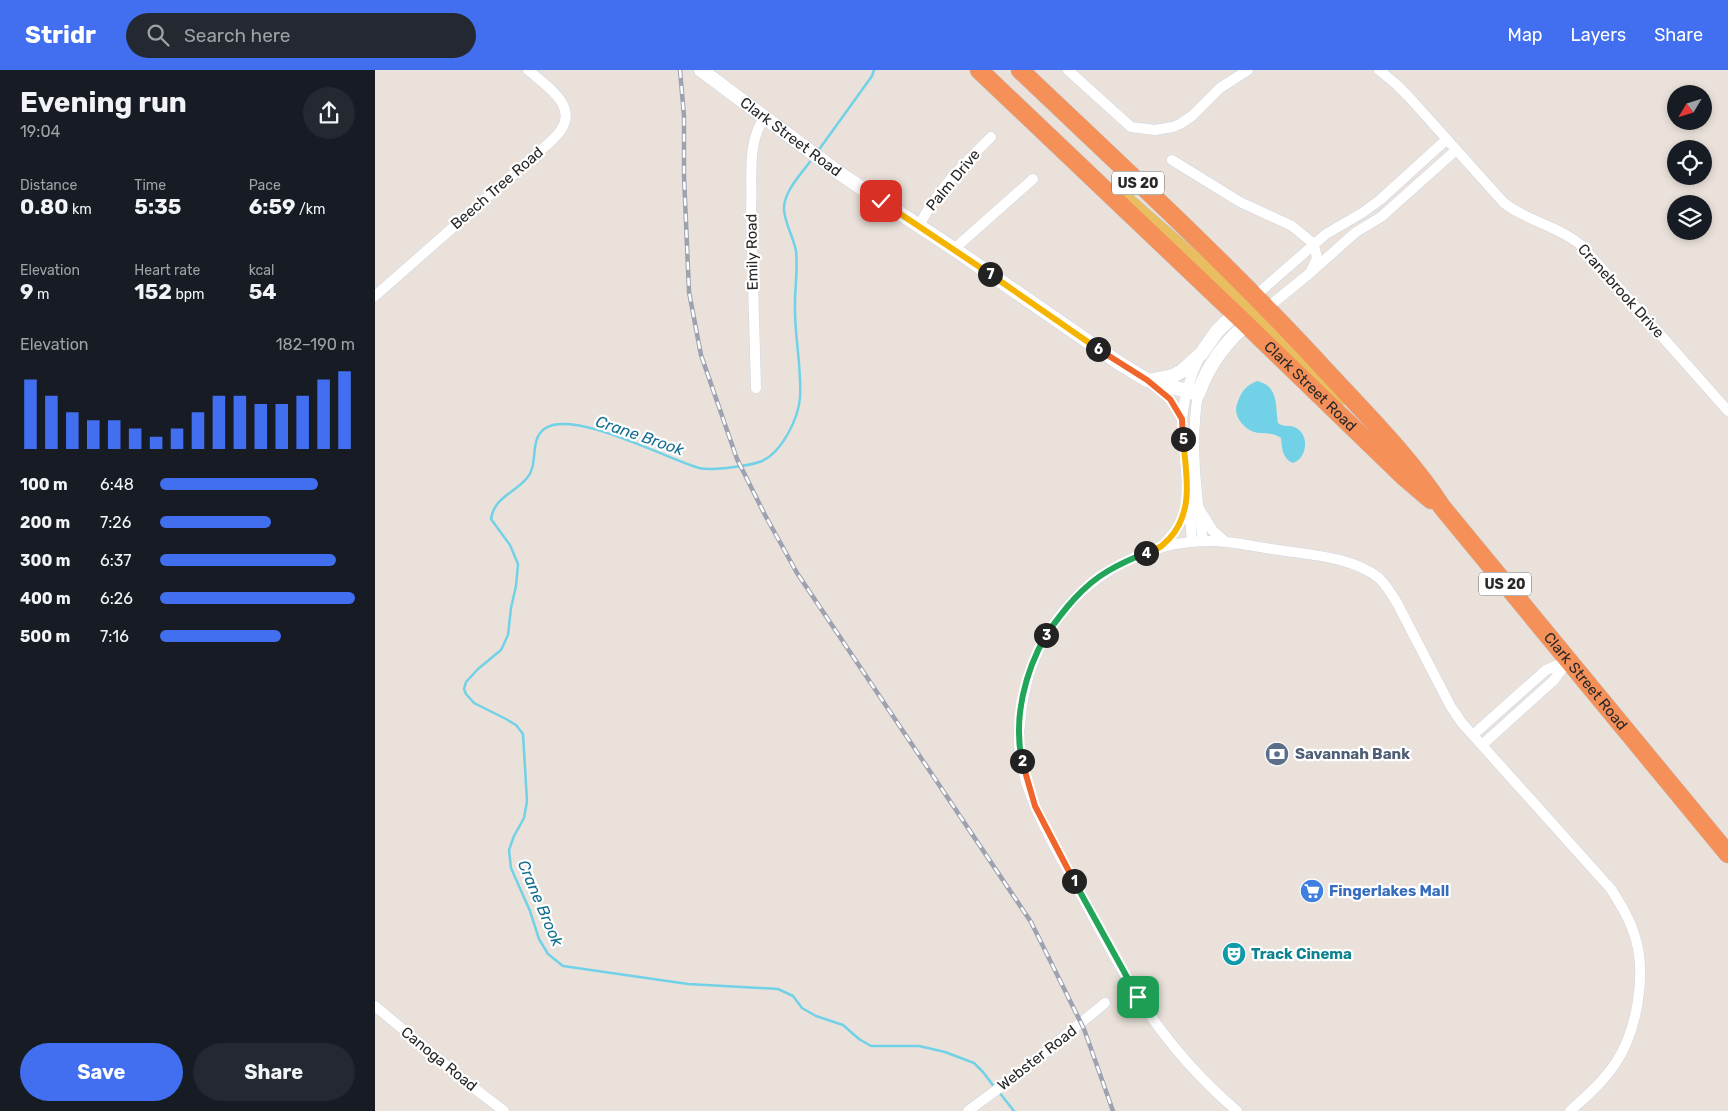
<!DOCTYPE html>
<html lang="en">
<head>
<meta charset="utf-8">
<style>
  body { margin:0; font-family:Rubik,sans-serif; background:#242831; color:#f1f3f6; height:100vh; display:flex; flex-direction:column; font-size:19px; white-space:nowrap }
  * { box-sizing:border-box; margin:0 }
  p { font-size:16px; color:#9ea1a6 }
  .icon { flex:none; width:28px; height:28px; fill:none; stroke:currentColor; stroke-width:2; stroke-linecap:round; stroke-linejoin:round }
  .map { position:relative; flex:1; overflow:hidden }
  .sheet { display:flex; flex-direction:column; background:#171b24; width:375px }
  .sheet>* { flex:none }
  .needle { width:32px; rotate:232deg }
  .buttons { position:absolute; left:1292px; top:15px; display:grid; gap:10px }
  .buttons a { display:grid; place-items:center; width:45px; height:45px; border-radius:50%; background:#171b24; box-shadow:0 2px 8px #0003; font-size:25px }
  .pin { position:absolute; display:grid; place-items:center; width:42px; height:42px; color:#fff; margin:-21px; border-radius:10px; box-shadow:0 2px 8px #0006 }
  .km { position:absolute; width:25px; height:25px; margin:-12px; border-radius:50%; background:#222; color:#fff; font-size:14px; line-height:25px; text-align:center }
  .round { display:grid; place-items:center; flex:none; width:52px; height:52px; border-radius:26px; background:#242831 }
  .overview { display:flex; align-items:center; justify-content:space-between; height:85px; padding:0 20px }
  h1 { font-size:28px; font-weight:700; line-height:38px }
  .metrics { display:grid; grid-template-columns:repeat(3,1fr); gap:8px; height:85px; padding:5px 20px }
  .metrics div { display:grid; align-content:center }
  .metrics b { font-size:21px; font-weight:700 }
  .metrics small { font-size:14px; font-weight:400 }
  .metrics p { font-size:14px }
  .chart { height:140px; padding:10px 20px }
  .chart p { display:flex; justify-content:space-between }
  .chart svg { width:100%; height:90px; margin-top:5px; stroke:#416ff0; stroke-width:6 }
  .button { display:flex; gap:10px; margin-top:auto; padding:10px 20px }
  .button a { flex:1; height:58px; border-radius:30px; background:#416ff0; color:#fff; font-size:20px; font-weight:700; line-height:58px; text-align:center }
  .button a+a { background:#242831; color:#f1f3f6 }
  ul { padding:0 20px; list-style:none; font-size:16px }
  li { display:grid; grid-template-columns:80px 60px 1fr; align-items:center; height:38px }
  li i { height:12px; border-radius:6px; background:#416ff0 }
  header { display:flex; align-items:center; gap:30px; box-sizing:border-box; height:70px; padding:0 25px; background:#416ff0; color:#fff }
  header strong { font-size:24px }
  nav { display:flex; gap:28px; margin-inline-start:auto; font-size:18px }
  .search { width:350px; height:45px; background:#242831; display:flex; align-items:center; gap:12px; box-sizing:border-box; padding:0 18px; border-radius:28px; color:#9ea1a6; font-size:19px }
  main { display:flex; flex:1; min-height:0 }
  .map>svg:first-child { display:block }
  .water { fill:#71d1e7 }
  .lines { fill:none; stroke-linecap:round; stroke-linejoin:round }
  .stream { stroke:#71d1e7; stroke-width:2.5 }
  .street-casing { stroke:#cfd4e0; stroke-width:11 }
  .secondary-casing { stroke:#cfd4e0; stroke-width:15 }
  .primary-casing { stroke:#c3c3c3; stroke-width:16 }
  .highway-casing { stroke:#c3c3c3; stroke-width:19 }
  .street { stroke:#fff; stroke-width:10 }
  .secondary { stroke:#fff; stroke-width:14 }
  .primary { stroke:#e8be60; stroke-width:15 }
  .highway { stroke:#f59059; stroke-width:18 }
  .rail-casing { stroke:#9da2b1; stroke-width:4.5 }
  .rail { stroke:#fff; stroke-width:2.5; stroke-dasharray:8; stroke-linecap:butt }
  .split-1-casing { stroke:#fff; stroke-width:10 }
  .split-2-casing { stroke:#fff; stroke-width:10 }
  .split-3-casing { stroke:#fff; stroke-width:10 }
  .split-4-casing { stroke:#fff; stroke-width:10 }
  .split-5-casing { stroke:#fff; stroke-width:10 }
  .split-6-casing { stroke:#fff; stroke-width:10 }
  .split-7-casing { stroke:#fff; stroke-width:10 }
  .split-8-casing { stroke:#fff; stroke-width:10 }
  .split-1 { stroke:#22a559; stroke-width:6 }
  .split-2 { stroke:#f0652b; stroke-width:6 }
  .split-3 { stroke:#22a559; stroke-width:6 }
  .split-4 { stroke:#22a559; stroke-width:6 }
  .split-5 { stroke:#f5b400; stroke-width:6 }
  .split-6 { stroke:#f0652b; stroke-width:6 }
  .split-7 { stroke:#f5b400; stroke-width:6 }
  .split-8 { stroke:#f5b400; stroke-width:6 }
  .labels { text-anchor:middle; stroke-width:4.5; stroke-linejoin:round; paint-order:stroke }
  .shield { fill:#fff; stroke:#686868; stroke-width:1 }
  .shield-label { font-size:14px; font-weight:bold; fill:#282828 }
  .street-label { font-size:15px; fill:#282828; stroke:#fff }
  .service-label { font-size:15px; font-weight:bold; fill:#4e5e75; stroke:#fff; text-anchor:start }
  .shop-label { font-size:15px; font-weight:bold; fill:#366cbe; stroke:#fff; text-anchor:start }
  .culture-label { font-size:15px; font-weight:bold; fill:#0d838f; stroke:#fff; text-anchor:start }
  .water-label { font-size:16px; font-style:italic; fill:#146f90; stroke:#fff }
</style>
</head>
<body>
<header>
<strong>Stridr</strong>
<div class="search"><svg class="icon" aria-label="search" viewBox="0 0 24 24"><circle cx="10" cy="10" r="6"/><path d="M15 15l6 6"/></svg>Search here</div>
<nav><a>Map</a><a>Layers</a><a>Share</a></nav>
</header>
<main>
<section class="sheet">
<div class="overview"><div><h1>Evening run</h1><p>19:04</p></div><a class="round"><svg class="icon" aria-label="share" viewBox="0 0 24 24"><path d="M12 15V3M7 8l5-5 5 5M5 13v7h14v-7"/></svg></a></div>
<div class="metrics">
<div><p>Distance</p><b>0.80<small> km</small></b></div>
<div><p>Time</p><b>5:35</b></div>
<div><p>Pace</p><b>6:59<small> /km</small></b></div>
</div>
<div class="metrics">
<div><p>Elevation</p><b>9<small> m</small></b></div>
<div><p>Heart rate</p><b>152<small> bpm</small></b></div>
<div><p>kcal</p><b>54</b></div>
</div>
<div class="chart"><p><span>Elevation</span>182–190 m</p>
<svg viewBox="0 0 160 44" preserveAspectRatio="none"><path d="M5 44V10M15 44V18M25 44V26M35 44V30M45 44V30M55 44V34M65 44V38M75 44V34M85 44V26M95 44V18M105 44V18M115 44V22M125 44V22M135 44V18M145 44V10M155 44V6"/></svg>
</div>
<ul>
<li><b>100 m</b>6:48<i style="width:81%"></i></li>
<li><b>200 m</b>7:26<i style="width:57%"></i></li>
<li><b>300 m</b>6:37<i style="width:90%"></i></li>
<li><b>400 m</b>6:26<i style="width:100%"></i></li>
<li><b>500 m</b>7:16<i style="width:62%"></i></li>
</ul>
<div class="button"><a>Save</a><a>Share</a></div>
</section>
<div class="map">
<svg width="1353" height="1041" viewBox="0 0 1353 1041">
  <rect width="100%" height="100%" fill="#eae2da"/>
  <path class="water" d="M 882,311 C 904,316 900,335 903,353 C 909,358 915,354 921,358 C 935,365 932,389 918,393 C 907,388 907,378 906,368 C 897,361 890,365 879,362 C 868,358 858,346 862,334 C 866,322 870,316 882,311 Z"/>
  <g class="lines">
    <path class="stream" d="M 443,81 L 497,6 L 499,0
      M 437,89 C 427,103 410,120 409,137 C 408,150 419,168 421,181 C 423,201 420,214 420,234 C 419,265 427,297 425,328 C 423,349 407,382 387,391 C 375,396 336,401 324,398 C 292,389 197,338 169,359 C 154,371 164,394 152,408 C 140,423 119,427 116,449 L 135,475 L 143,494 L 141,516 L 136,538 L 133,565 L 126,580 L 103,599 L 91,612 L 89,619 L 91,624 L 99,633 L 131,649 L 141,655 L 148,664 L 152,731 L 149,748 L 139,766 L 134,780 L 136,798 L 155,841 L 164,869 L 173,884 L 188,896 L 313,914 L 403,919 L 418,926 L 427,938 L 441,946 L 468,955 L 484,969 L 496,976 L 544,976 L 570,982 L 599,993 L 608,1002 L 620,1018
      M 624,1022 L 639,1041"/>
    <g class="street-casing">
      <path id="street" d="M 693,0 L 756,57 L 780,60 L 798,57 L 805,54 L 817,46 L 845,18 L 873,0
        M 1004,0 L 1021,14 L 1034,27 L 1129,133 C 1152,151 1183,156 1206,175 L 1353,341
        M 797,90 L 865,132 L 917,156 L 939,174
        M 544,156 C 561,121 589,94 616,67
        M 579,179 L 658,109
        M 936,201 L 942,188 L 939,174
        M 0,226 L 158,87 C 166,80 175,73 182,65 C 207,38 173,17 153,0
        M 880,226 L 951,164 L 987,143 L 1005,130 L 1072,69
        M 892,238 L 935,203 L 981,162 L 1006,147 L 1081,80
        M 777,314 L 795,329 L 807,348
        M 381,318 L 376,141 C 378,110 371,75 389,48
        M 823,324 C 815,372 821,423 828,471
        M 825,440 L 838,461 L 851,472
        M 817,472 L 807,349 C 809,328 814,309 823,290
        M 787,476 C 798,464 809,452 811,434
        M 1098,665 L 1171,600 L 1193,591
        M 1107,675 L 1179,610 L 1192,592
        M 0,936 L 91,1012 L 129,1041
        M 593,1041 L 651,998 L 730,933
        M 862,1041 C 825,1009 792,972 765,930 C 741,892 720,850 698,810 C 676,770 646,720 644,674 C 643,668 644,661 645,655 C 648,606 666,562 701,527 C 742,488 795,466 852,472 C 870,474 887,478 904,480 C 936,485 978,487 1004,508 C 1011,515 1016,523 1021,531 L 1076,637 L 1087,653 L 1236,819 C 1246,835 1256,851 1261,870 C 1271,906 1262,959 1242,991 C 1229,1011 1212,1026 1195,1041"/>
    </g>
    <g class="secondary-casing">
      <g id="secondary">
        <path id="s1" d="M 326,0 L 467,105 L 579,179 L 744,293 L 772,310 L 823,324 C 834,293 852,269 878,249"/>
        <path d="M 778,310 L 798,306 L 807,301 L 826,284 L 843,260 L 867,238"/>
      </g>
    </g>
    <g class="primary-casing">
      <path id="primary" d="M 742,121 L 861,226 L 879,239 L 892,238
        M 863,245 C 891,248 909,274 927,293 C 941,306 954,317 970,327"/>
    </g>
    <g class="highway-casing">
      <g id="highway">
        <path id="s2" d="M 604,0 L 871,254 L 1029,407 L 1056,430"/>
        <path id="s3" d="M 645,0 C 749,99 855,196 952,302 C 992,345 1035,388 1067,437 L 1353,784"/>
      </g>
    </g>
    <use href="#street" class="street"/>
    <use href="#secondary" class="secondary"/>
    <use href="#primary" class="primary"/>
    <use href="#highway" class="highway"/>
    <g class="rail-casing">
      <path id="rail" d="M 305,0 L 309,46 L 309,106 L 314,222 L 326,285 L 362,389 L 390,445 L 422,503 L 656,852 L 709,959 L 738,1041"/>
    </g>
    <use href="#rail" class="rail"/>
  </g>
  <g class="lines">
    <g class="split-1-casing">
      <path id="split-1" d="M 699,811 L 763,927"/>
    </g>
    <g class="split-2-casing">
      <path id="split-2" d="M 647,691 L 660,736 L 699,811"/>
    </g>
    <g class="split-3-casing">
      <path id="split-3" d="M 647,691 C 638,648 650,602 671,565"/>
    </g>
    <g class="split-4-casing">
      <path id="split-4" d="M 671,565 C 688,541 707,516 733,501 C 745,494 758,488 771,483"/>
    </g>
    <g class="split-5-casing">
      <path id="split-5" d="M 771,483 C 776,481 781,479 785,477 C 789,475 791,471 794,469 C 820,441 811,403 808,369"/>
    </g>
    <g class="split-6-casing">
      <path id="split-6" d="M 723,279 L 772,310 L 795,329 L 807,349 L 808,369"/>
    </g>
    <g class="split-7-casing">
      <path id="split-7" d="M 615,204 L 723,279"/>
    </g>
    <g class="split-8-casing">
      <path id="split-8" d="M 506,131 L 615,204"/>
    </g>
    <use href="#split-1" class="split-1"/>
    <use href="#split-2" class="split-2"/>
    <use href="#split-3" class="split-3"/>
    <use href="#split-4" class="split-4"/>
    <use href="#split-5" class="split-5"/>
    <use href="#split-6" class="split-6"/>
    <use href="#split-7" class="split-7"/>
    <use href="#split-8" class="split-8"/>
  </g>
  <defs>
    <g id="bank-disc" transform="scale(1.25)"><circle r="9.5" fill="#5c6f8a" stroke="#fff"/><path d="M-6-4H6V4H-6ZM0-2.3a2.3 2.3 0 1 0 0 4.6a2.3 2.3 0 1 0 0-4.6Z" fill="#fff"/></g>
    <g id="supermarket-disc" transform="scale(1.25)"><circle r="9.5" fill="#3f7fe0" stroke="#fff"/><path d="M-6-5.5h2.5l.6 2H6L4.5 2H-2.5L-4.4-4H-6ZM-1.5 3.2a1.3 1.3 0 1 0 .1 0ZM3 3.2a1.3 1.3 0 1 0 .1 0Z" fill="#fff"/></g>
    <g id="theatre-disc" transform="scale(1.25)"><circle r="9.5" fill="#0f9aa8" stroke="#fff"/><path d="M-5-5.5Q0-4 5-5.5V0Q5 5 0 6Q-5 5-5 0ZM-3.3-2.5H-1v1.5H-3.3ZM1-2.5H3.3v1.5H1ZM-2.8 1Q0 5.5 2.8 1Z" fill="#fff"/></g>
  </defs>
  <g fill-rule="evenodd">
    <use href="#bank-disc" x="902" y="684"/>
    <use href="#supermarket-disc" x="937" y="821"/>
    <use href="#theatre-disc" x="859" y="884"/>
  </g>
  <g class="labels">
    <g class="shield">
      <rect x="737" y="101.5" width="52" height="23" rx="4"/>
      <rect x="1104" y="502.5" width="52" height="23" rx="4"/>
    </g>
    <g class="shield-label">
      <text x="763" y="118">US 20</text>
      <text x="1130" y="519">US 20</text>
    </g>
    <g class="street-label">
      <text dy="5" stroke="none"><textPath href="#s1" startOffset="112">Clark Street Road</textPath></text>
      <text transform="translate(578 110) rotate(-50)" y="5">Palm Drive</text>
      <text transform="translate(122 118) rotate(-41)" y="5">Beech Tree Road</text>
      <text transform="translate(377 182) rotate(-91)" y="5">Emily Road</text>
      <text transform="translate(1246 221) rotate(48)" y="5">Cranebrook Drive</text>
      <text dy="5" stroke="none"><textPath href="#s2" startOffset="458">Clark Street Road</textPath></text>
      <text dy="5" stroke="none"><textPath href="#s3" startOffset="834">Clark Street Road</textPath></text>
      <text transform="translate(662 988) rotate(-38)" y="5">Webster Road</text>
      <text transform="translate(64 989) rotate(39)" y="5">Canoga Road</text>
    </g>
    <g class="service-label">
      <text x="920" y="689">Savannah Bank</text>
    </g>
    <g class="shop-label">
      <text x="954" y="826">Fingerlakes Mall</text>
    </g>
    <g class="culture-label">
      <text x="876" y="889">Track Cinema</text>
    </g>
    <g class="water-label">
      <text transform="translate(265 365) rotate(19)" y="6">Crane Brook</text>
      <text transform="translate(166 833) rotate(67)" y="6">Crane Brook</text>
    </g>
  </g>
</svg>
<div class="buttons">
<a><svg class="needle" viewBox="-14 -14 28 28"><path d="M0-13l5 13h-10z" fill="#e53935"/><path d="M0 13l5-13h-10z" fill="#9ea1a6"/></svg></a>
<a><svg class="icon" aria-label="locate" viewBox="0 0 24 24"><circle cx="12" cy="12" r="6"/><path d="M12 2v4M12 18v4M2 12h4M18 12h4"/></svg></a>
<a><svg class="icon" aria-label="layers" viewBox="0 0 24 24"><path d="M12 4l9 5-9 5-9-5zM3 14l9 5 9-5"/></svg></a>
</div>
<div class="pin" style="left:763px;top:927px;background:#1e9e55"><svg class="icon" aria-label="arrive" viewBox="0 0 24 24"><path d="M6 21V4h12l-3 4 3 4H6"/></svg></div>
<div class="pin" style="left:506px;top:131px;background:#d93025"><svg class="icon" aria-label="check" viewBox="0 0 24 24"><path d="M5 12l5 5 9-10"/></svg></div>
<b class="km" style="left:699px;top:811px">1</b>
<b class="km" style="left:647px;top:691px">2</b>
<b class="km" style="left:671px;top:565px">3</b>
<b class="km" style="left:771px;top:483px">4</b>
<b class="km" style="left:808px;top:369px">5</b>
<b class="km" style="left:723px;top:279px">6</b>
<b class="km" style="left:615px;top:204px">7</b>
</div>
</main>
</body>
</html>
